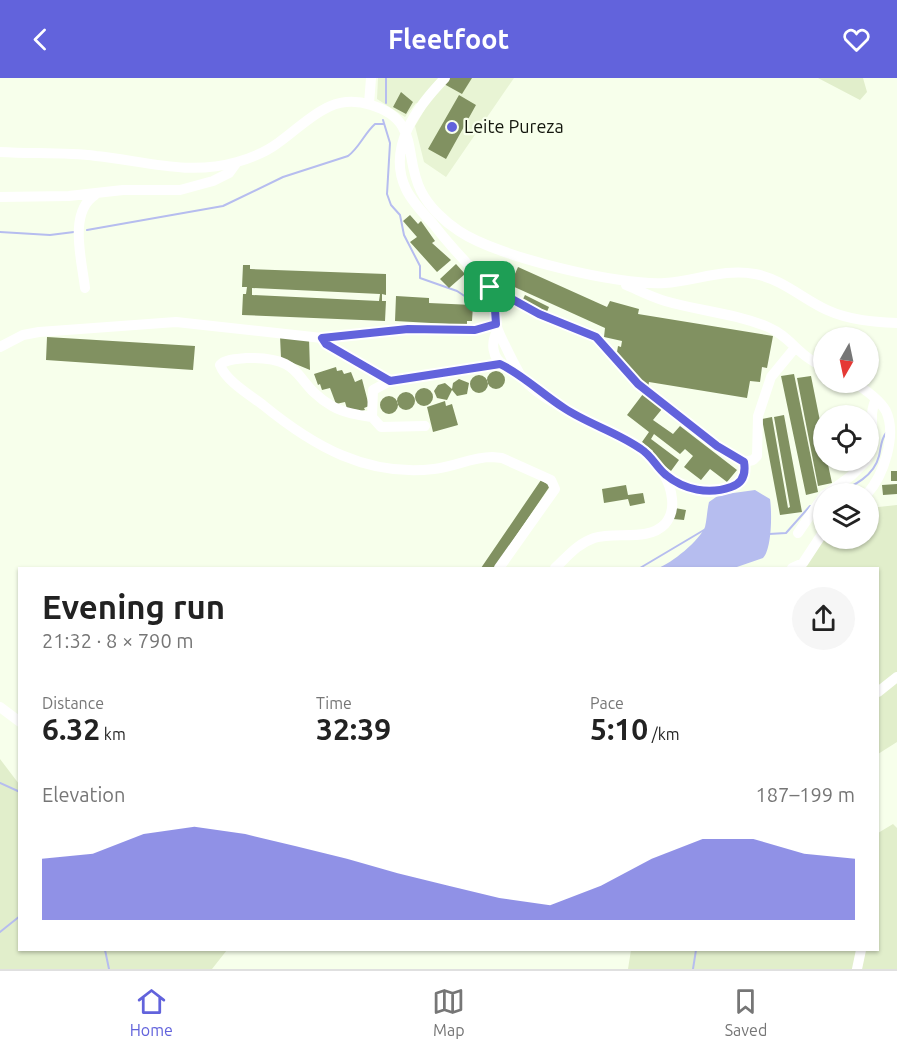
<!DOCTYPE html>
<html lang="en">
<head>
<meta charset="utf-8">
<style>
  body { margin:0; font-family:Ubuntu,sans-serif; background:#f6f6f6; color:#222; height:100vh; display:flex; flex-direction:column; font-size:22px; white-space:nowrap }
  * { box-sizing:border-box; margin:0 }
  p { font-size:20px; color:#767676 }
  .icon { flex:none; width:33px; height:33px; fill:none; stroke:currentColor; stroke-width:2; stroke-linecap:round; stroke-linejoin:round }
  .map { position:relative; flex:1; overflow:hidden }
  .panel { position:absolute; left:18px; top:489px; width:861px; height:384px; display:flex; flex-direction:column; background:#fff; border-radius:0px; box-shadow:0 2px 4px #0004 }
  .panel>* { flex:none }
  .needle { width:39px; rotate:189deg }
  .buttons { position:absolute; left:813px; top:249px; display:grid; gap:12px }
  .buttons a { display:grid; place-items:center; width:66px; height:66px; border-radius:50%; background:#fff; box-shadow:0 2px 4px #0004; font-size:30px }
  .pin { position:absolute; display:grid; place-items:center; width:51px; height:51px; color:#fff; margin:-26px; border-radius:12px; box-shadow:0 3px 9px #0006 }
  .round { display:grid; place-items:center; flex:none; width:63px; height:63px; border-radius:32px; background:#f6f6f6 }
  .headline { display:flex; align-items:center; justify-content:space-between; height:102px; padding:0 24px }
  h1 { font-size:33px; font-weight:700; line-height:45px }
  .figures { display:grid; grid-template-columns:repeat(3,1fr); gap:9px; height:102px; padding:6px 24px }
  .figures div { display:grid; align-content:center }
  .figures b { font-size:30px; font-weight:700 }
  .figures small { font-size:16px; font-weight:400 }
  .figures p { font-size:16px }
  .chart { height:168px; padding:12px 24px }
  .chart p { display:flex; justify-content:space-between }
  .chart svg { width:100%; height:108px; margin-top:6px; fill:#6263dc; opacity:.7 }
  header { display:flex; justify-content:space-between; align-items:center; height:78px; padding:0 24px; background:#6263dc; color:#fff; font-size:27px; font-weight:700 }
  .tabs { display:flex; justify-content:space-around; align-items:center; height:84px; border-top:2px solid #e0e0e0; background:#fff; font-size:16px; color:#767676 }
  .tabs a { display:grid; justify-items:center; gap:3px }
  .tabs .current { color:#6263dc }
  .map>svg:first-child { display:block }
  .built { fill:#e8f4d4 }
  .green { fill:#e1eecb }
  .water { fill:#b6bdef }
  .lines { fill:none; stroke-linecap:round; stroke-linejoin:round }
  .stream { stroke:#b6bdef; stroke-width:2 }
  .building { fill:#819161; fill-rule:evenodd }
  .minor { stroke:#fff; stroke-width:10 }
  .route-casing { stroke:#fff; stroke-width:12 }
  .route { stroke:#6263dc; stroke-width:8 }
  .poi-dot { fill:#6263dc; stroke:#f7ffeb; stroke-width:2 }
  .labels { text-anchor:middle; stroke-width:4.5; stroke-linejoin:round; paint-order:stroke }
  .poi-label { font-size:18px; fill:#14170e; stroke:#f7ffeb; text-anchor:start }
</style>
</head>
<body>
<header><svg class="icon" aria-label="back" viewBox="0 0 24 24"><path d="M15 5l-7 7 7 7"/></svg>Fleetfoot<svg class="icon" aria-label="heart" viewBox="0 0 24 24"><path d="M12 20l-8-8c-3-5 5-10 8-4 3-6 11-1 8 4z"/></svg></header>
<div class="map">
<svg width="897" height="891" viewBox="0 0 897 891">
  <rect width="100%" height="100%" fill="#f7ffeb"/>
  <path class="built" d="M 378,0 L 514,0 L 446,99 L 424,84 L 415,48 L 425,31 L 416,25 L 405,39 L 377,21 Z"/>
  <path class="green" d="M 818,0 L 863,0 L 867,14 L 860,22 Z
    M 897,427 L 897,664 L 878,676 L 878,490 L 799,490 L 824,460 L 868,460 L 869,430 Z
    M 0,681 L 19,706 L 20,872 L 227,872 L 212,891 L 0,891 Z
    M 893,746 L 897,750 L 897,891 L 628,891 L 631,872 L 878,872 L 878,755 Z"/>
  <path class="water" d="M 755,412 L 770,421 C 772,434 772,471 763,480 L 734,490 L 658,490 C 671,486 700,462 705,449 C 707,441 707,432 709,424 L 719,417 Z"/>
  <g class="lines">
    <path class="stream" d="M 386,0 L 386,25
      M 383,42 L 390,65 L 387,116 L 391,127 L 400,137 L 404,157 L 420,188 L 420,200 L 457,213 L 469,221 L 490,222
      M 87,152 L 223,128 L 283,99 L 348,78 C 359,70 364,56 375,46 L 383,46
      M 0,154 L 50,157 L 74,154
      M 836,415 C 854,408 874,398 879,378 C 881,370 881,361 886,355
      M 769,456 L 786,455 L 810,428
      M 640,490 L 704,452
      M 0,705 L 20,714
      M 0,854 L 20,838
      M 105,872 L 109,891
      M 693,891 L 696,872"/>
  </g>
  <path class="building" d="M 448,0 L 472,0 L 462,16 L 444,6 Z
    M 401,14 L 413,24 L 406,36 L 393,29 Z
    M 459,17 L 476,27 L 446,81 L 428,71 Z
    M 410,137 L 418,146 L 421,143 L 435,163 L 432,165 L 451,182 L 437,194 L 410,164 L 417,159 L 403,143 Z
    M 456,186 L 465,196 L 449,210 L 440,201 Z
    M 243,187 L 250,187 L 250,191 L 386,196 L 386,217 L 382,216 L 382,223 L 386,223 L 385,243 L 242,237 L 243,216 L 246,216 L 247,209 L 242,209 ZM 252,210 L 380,216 L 379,223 L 252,217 Z
    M 518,189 L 607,229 L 610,223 L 639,231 L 638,236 L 773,258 L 767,290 L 762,289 L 760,304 L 750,303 L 747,320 L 649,304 L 648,310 L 616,280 L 618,268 L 621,269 L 622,263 L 604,259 L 605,250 L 510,207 Z
    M 491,196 L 503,202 L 499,210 L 487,204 Z
    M 525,217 L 549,229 L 546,236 L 522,223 Z
    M 396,218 L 429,220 L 429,225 L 473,227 L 472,243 L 467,243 L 467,247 L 395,243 Z
    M 280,258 L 309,260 L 310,292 L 281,280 Z
    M 47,259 L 195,268 L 193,292 L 46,282 Z
    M 336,289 L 337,293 L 342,292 L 344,296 L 351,294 L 355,304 L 362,301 L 369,328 L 364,330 L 365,332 L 355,335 L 348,334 L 345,324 L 336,326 L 330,310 L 322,312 L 320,306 L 318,307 L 314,296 Z
    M487 302a9 9 0 1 1 18 0a9 9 0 1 1-18 0Z
    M 794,296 L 818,414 L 806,417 L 781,298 Z
    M470 306a9 9 0 1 1 18 0a9 9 0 1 1-18 0Z
    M 811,298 L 824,363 L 824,382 L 827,382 L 832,405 L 818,408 L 797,300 Z
    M 459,301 L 469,305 L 467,316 L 457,318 L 452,312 L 447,322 L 437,320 L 434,313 L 438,307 L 445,305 L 452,311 L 453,305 Z
    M415 319a9 9 0 1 1 18 0a9 9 0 1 1-18 0Z
    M397 323a9 9 0 1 1 18 0a9 9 0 1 1-18 0Z
    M 643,316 L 662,331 L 653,342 L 673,356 L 680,348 L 737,392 L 727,404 L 710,391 L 701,402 L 684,389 L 693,378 L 685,371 L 680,376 L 654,356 L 651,361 L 679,382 L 671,393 L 650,377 L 653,373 L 642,364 L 649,354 L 627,337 Z
    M380 327a9 9 0 1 1 18 0a9 9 0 1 1-18 0Z
    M 445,323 L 446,328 L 452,326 L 458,347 L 433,354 L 427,329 Z
    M 784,337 L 802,434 L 780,437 L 762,341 L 772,339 L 788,430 L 790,429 L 774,339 Z
    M 891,393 L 897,393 L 897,403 L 891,403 Z
    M 541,402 L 550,408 L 494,490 L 481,490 Z
    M 897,406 L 897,416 L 883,417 L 882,407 Z
    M 626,407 L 628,417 L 643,415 L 645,425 L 630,428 L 628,421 L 604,425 L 602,411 Z
    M 675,430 L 686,432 L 684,442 L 673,441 Z"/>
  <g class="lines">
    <path class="minor" d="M 445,0 C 418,28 386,69 406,111 C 412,124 424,136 434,147 C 451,169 470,189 490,209 C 496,222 494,235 497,249 C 499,256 519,297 524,302 C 564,345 666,357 672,421 C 673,430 671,439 665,446 C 648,464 616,453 594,460 C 577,466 568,478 555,490
      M 369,26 L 371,0
      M 0,74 C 32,76 64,74 96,78 C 145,83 188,98 237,84 C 251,80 266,74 278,65 C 309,43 330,14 371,27 C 421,42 403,78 421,113 C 429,129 445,144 459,153 C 498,179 619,208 665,205 C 695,203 725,190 755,196 C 782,201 803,221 827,232 C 849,242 873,244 897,245
      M 0,119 L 69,118 L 123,112 L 180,112 L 213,103 L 229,95 L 237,84
      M 626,207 C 638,212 651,219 665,223 C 699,233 734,235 768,249 C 791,259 798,278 824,289
      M 490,209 L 539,236 L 596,259 L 638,306 L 717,368 L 744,384 L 753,382 L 757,378 L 758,338 L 771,299 L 794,271
      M 85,210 C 82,183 68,134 95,117
      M 498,252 C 490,264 492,281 505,288
      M 322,260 L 326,265 L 390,303
      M 0,269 L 23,257 L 39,254 L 176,244 L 322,260 L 408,251 L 475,252 L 496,246
      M 854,304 C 865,312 879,321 886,333 C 897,357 884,397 867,416
      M 372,339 C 358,337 344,335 332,328 C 291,304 308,279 246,280 C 238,281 225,281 220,287 C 226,303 250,317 263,327 C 313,368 367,399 434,391 C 454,389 472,379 492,379 L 502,380 L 551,402 L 555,411 L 499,490
      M 425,348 L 381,349 L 372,339 L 373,312 L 390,303 L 500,286
      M 868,380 C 879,361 866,340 876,321
      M 665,396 C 675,402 684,409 695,412 C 717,417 747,411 744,384
      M 826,416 L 851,398 L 867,382
      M 798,455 L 824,417
      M 792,490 L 803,485 L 824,453
      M 878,614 L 897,599
      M 0,629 L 20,644
      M 857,891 L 861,872"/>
  </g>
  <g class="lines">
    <g class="route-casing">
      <path id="route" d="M 490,209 L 539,236 L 596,259 L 638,306 L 717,368 L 744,384 C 746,396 743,405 731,409 C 709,417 684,412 666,397 C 657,390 652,378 641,371 C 617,354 588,346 564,330 C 542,316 523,297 500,286 L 390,303 L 326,266 L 322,260 L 408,251 L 475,252 L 496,246 L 494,217 Z"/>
    </g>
    <use href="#route" class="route"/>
  </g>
  <circle class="poi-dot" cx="452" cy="49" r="6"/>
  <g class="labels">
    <g class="poi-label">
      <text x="464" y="55">Leite Pureza</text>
    </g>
  </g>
</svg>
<div class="buttons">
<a><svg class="needle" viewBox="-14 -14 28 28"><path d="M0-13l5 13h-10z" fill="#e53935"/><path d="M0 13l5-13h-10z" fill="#767676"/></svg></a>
<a><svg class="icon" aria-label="locate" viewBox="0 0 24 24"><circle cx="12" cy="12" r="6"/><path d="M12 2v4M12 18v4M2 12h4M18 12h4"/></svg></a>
<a><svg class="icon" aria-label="layers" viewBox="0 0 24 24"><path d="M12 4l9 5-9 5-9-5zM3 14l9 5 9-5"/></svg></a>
</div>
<div class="pin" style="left:490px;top:209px;background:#1e9e55"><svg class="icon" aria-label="arrive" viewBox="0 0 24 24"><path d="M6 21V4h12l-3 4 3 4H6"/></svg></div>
<section class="panel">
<div class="headline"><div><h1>Evening run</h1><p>21:32 · 8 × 790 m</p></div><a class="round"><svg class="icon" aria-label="share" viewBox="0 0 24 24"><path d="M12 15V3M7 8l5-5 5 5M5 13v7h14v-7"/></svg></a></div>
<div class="figures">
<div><p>Distance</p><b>6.32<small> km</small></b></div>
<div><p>Time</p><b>32:39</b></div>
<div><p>Pace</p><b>5:10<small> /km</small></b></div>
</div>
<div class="chart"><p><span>Elevation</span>187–199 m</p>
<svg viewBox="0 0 160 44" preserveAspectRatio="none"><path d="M0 44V19L10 17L20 9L30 6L40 9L50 14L60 19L70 25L80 30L90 35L100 38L110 30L120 19L130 11L140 11L150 17L160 19V44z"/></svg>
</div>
</section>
</div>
<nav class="tabs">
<a class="current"><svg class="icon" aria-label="home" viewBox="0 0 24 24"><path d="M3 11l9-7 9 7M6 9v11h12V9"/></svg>Home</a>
<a><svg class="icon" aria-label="map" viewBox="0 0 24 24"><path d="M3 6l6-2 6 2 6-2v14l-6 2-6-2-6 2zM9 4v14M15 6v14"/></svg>Map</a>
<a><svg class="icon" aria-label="saved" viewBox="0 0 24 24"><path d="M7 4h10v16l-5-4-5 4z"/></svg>Saved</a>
</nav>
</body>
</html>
